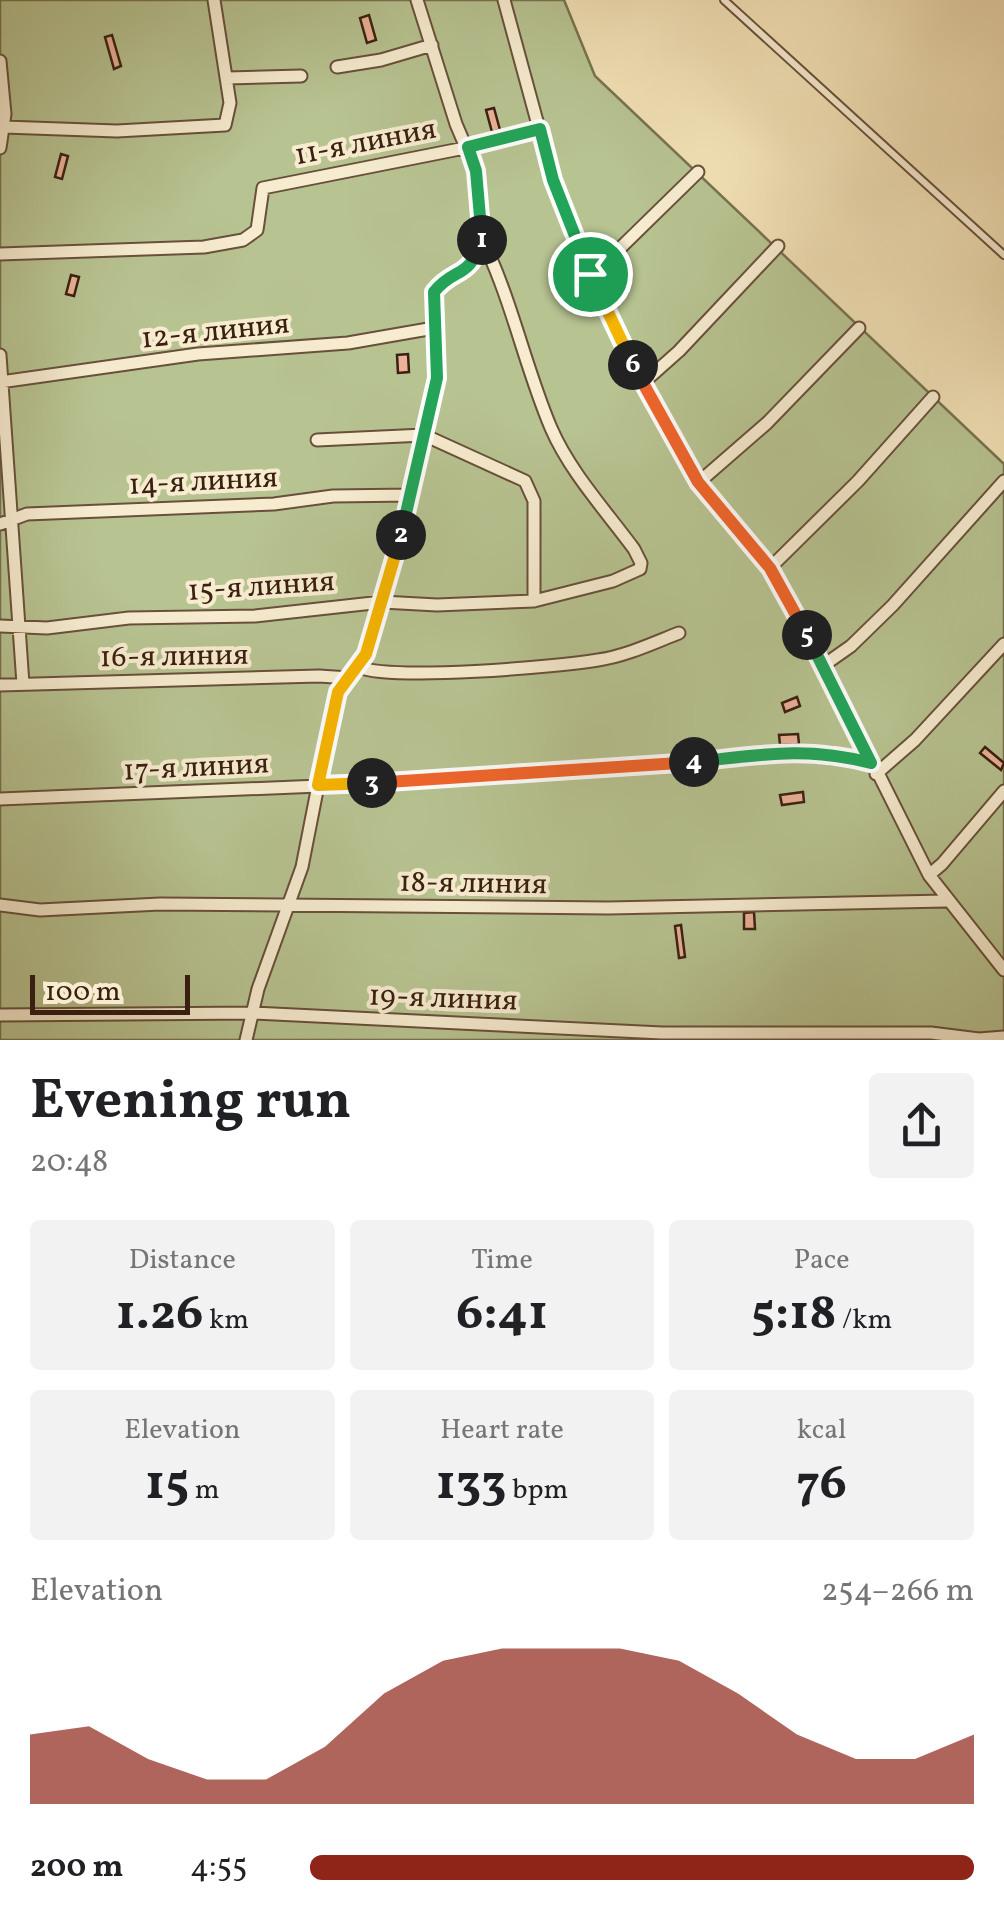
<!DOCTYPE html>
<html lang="en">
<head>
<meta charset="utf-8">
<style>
  body { margin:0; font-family:Vollkorn,serif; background:#f2f2f2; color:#202124; height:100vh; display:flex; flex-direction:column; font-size:38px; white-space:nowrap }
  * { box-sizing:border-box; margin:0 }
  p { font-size:32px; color:#757577 }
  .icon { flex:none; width:55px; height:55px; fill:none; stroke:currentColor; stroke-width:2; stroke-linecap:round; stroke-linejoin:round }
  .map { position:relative; height:1040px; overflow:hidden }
  .details { display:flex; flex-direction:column; background:#fff; flex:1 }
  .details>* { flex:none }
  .scale { position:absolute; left:30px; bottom:25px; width:160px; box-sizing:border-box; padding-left:10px; border:5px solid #3a2010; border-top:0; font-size:28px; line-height:35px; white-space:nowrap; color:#3a2010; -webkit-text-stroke:8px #f7ecd0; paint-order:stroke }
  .pin { position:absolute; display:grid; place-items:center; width:85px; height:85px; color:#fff; margin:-42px; border:5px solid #fff; border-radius:50%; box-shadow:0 2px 10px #0007 }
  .km { position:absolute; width:50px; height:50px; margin:-25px; border-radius:50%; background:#222; color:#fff; font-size:28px; line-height:50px; text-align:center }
  .round { display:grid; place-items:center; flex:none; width:105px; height:105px; border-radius:10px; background:#f2f2f2 }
  .summary { display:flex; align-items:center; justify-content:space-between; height:170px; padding:0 30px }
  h1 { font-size:55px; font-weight:700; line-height:75px }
  .figures { display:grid; grid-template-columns:repeat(3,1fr); gap:15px; height:170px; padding:10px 30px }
  .figures div { display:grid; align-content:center; border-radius:10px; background:#f2f2f2; text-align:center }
  .figures b { font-size:50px; font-weight:700 }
  .figures small { font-size:28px; font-weight:400 }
  .figures p { font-size:28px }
  .chart { height:280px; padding:20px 30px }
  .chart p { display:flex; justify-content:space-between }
  .chart svg { width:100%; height:180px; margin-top:10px; fill:#8f2418; opacity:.7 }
  ul { padding:0 30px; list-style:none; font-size:32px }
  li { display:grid; grid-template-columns:160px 120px 1fr; align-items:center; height:75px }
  li i { height:25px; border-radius:12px; background:#8f2418 }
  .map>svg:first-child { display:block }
  .green { fill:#b7c391; stroke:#787250; stroke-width:2.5 }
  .building { fill:#ebb299; stroke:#3a2010; stroke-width:2.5 }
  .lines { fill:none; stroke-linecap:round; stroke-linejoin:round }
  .service-casing { stroke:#68503a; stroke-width:10 }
  .minor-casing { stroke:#68503a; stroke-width:15 }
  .service { stroke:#f7ecd0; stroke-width:6 }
  .minor { stroke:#f7ecd0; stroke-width:11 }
  .split-1-casing { stroke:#fff; stroke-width:20 }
  .split-2-casing { stroke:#fff; stroke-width:20 }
  .split-3-casing { stroke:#fff; stroke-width:20 }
  .split-4-casing { stroke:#fff; stroke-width:20 }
  .split-5-casing { stroke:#fff; stroke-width:20 }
  .split-6-casing { stroke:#fff; stroke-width:20 }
  .split-7-casing { stroke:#fff; stroke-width:20 }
  .split-1 { stroke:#22a559; stroke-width:12 }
  .split-2 { stroke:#22a559; stroke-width:12 }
  .split-3 { stroke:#f5b400; stroke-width:12 }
  .split-4 { stroke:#f0652b; stroke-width:12 }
  .split-5 { stroke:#22a559; stroke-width:12 }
  .split-6 { stroke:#f0652b; stroke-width:12 }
  .split-7 { stroke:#f5b400; stroke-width:12 }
  .labels { text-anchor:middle; stroke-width:8; stroke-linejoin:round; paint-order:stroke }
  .street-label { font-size:30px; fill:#3a2010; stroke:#f7ecd0 }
</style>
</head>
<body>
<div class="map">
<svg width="1004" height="1040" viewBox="0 0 1004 1040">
  <rect width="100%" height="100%" fill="#f2e1b6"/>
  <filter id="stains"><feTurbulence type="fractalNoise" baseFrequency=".002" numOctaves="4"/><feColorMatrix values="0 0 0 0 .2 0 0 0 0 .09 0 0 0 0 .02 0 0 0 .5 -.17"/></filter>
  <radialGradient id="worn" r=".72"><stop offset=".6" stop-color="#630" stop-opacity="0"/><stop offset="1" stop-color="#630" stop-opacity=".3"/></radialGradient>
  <path class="green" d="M 0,0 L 564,0 L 595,76 L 1004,464 L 1004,1040 L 0,1040 Z"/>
  <path class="building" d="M 369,15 L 376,40 L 367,43 L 360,18 Z
    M 112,35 L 121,66 L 114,69 L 105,37 Z
    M 494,108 L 500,130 L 492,132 L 486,110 Z
    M 61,154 L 68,156 L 62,179 L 55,177 Z
    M 71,275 L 79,277 L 74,296 L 66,294 Z
    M 408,354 L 409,372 L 398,373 L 397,355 Z
    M 797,697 L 800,706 L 785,712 L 782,703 Z
    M 798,734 L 799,744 L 780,745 L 779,735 Z
    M 985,747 L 1004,763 L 1001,770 L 980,753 Z
    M 803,792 L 804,802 L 782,805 L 780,795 Z
    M 754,912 L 755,929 L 744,929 L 744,913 Z
    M 681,925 L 685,957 L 679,958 L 675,926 Z"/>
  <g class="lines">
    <g class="service-casing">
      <path id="service" d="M 724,0 L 1004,255"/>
    </g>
    <g class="minor-casing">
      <path id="minor" d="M 504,0 L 553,180 L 590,274 L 627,356 L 698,483 L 770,568 L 824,665 L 929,875 L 1004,970
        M 0,61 L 5,114 L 0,148
        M 337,67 L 381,60 L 432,45
        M 227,78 L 301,76
        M 4,127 L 117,131 L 225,125 L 230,103 L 214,0
        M 0,254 L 204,247 L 243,240 L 257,230 L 263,188 L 500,141 L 540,129
        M 590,274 L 609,259 L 698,172
        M 0,355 L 23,684
        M 0,382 L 198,354 L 348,343 L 434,328
        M 643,383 L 679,351 L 778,246
        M 317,440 L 424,435 L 525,481 L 534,501 L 534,601
        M 698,483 L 767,423 L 859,328
        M 0,524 L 27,514 L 274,504 L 333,496 L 411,495
        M 770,568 L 858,481 L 933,397
        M 0,626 L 47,628 L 129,618 L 255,616 L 382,602 L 437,605 L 534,601 L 613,581 L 640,569 L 641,563 L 634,549 C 606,511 570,472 551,428 C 525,367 512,300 482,239
        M 824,665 L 851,646 L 893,605 L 1004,481
        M 358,667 C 394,681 555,667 598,660 C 626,656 653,643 679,633
        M 0,685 L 319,676 L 349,678
        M 876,774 L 915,740 L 1004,644
        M 0,799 L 343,785 L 694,762 L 785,752 L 832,753 L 871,763
        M 929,875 L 942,864 L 1004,791
        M 0,905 L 40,910 L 160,904 L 609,908 L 946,901
        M 0,1015 L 252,1013 L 662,1033 L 931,1033 L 979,1039 L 1004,1037
        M 246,1040 L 258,989 L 302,867 L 334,704 L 338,692 L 366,654 L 402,534 L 437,378 L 434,292 L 445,280 L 469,267 L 482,239 L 476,171 L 456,124 L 417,0"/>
    </g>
    <use href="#service" class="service"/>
    <use href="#minor" class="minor"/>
  </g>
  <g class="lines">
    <g class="split-1-casing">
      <path id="split-1" d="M 482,240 L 476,171 L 468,147 L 540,129 L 553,180 L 590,274"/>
    </g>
    <g class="split-2-casing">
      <path id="split-2" d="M 401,535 L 437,378 L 434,292 C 455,266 468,281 482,240"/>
    </g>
    <g class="split-3-casing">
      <path id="split-3" d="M 372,783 L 318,785 L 338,692 L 366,654 L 401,535"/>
    </g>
    <g class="split-4-casing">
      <path id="split-4" d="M 372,783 L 694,762"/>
    </g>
    <g class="split-5-casing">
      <path id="split-5" d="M 694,762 C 760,755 805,746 871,763 L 807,635"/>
    </g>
    <g class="split-6-casing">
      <path id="split-6" d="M 633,365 L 698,482 L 770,568 L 807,635"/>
    </g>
    <g class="split-7-casing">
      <path id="split-7" d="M 590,274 L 633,365"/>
    </g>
    <use href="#split-1" class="split-1"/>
    <use href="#split-2" class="split-2"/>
    <use href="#split-3" class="split-3"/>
    <use href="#split-4" class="split-4"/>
    <use href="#split-5" class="split-5"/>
    <use href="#split-6" class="split-6"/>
    <use href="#split-7" class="split-7"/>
  </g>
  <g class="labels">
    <g class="street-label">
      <text transform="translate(365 141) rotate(-11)" y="10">11-я линия</text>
      <text transform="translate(215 330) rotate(-6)" y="10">12-я линия</text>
      <text transform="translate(203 480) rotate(-3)" y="10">14-я линия</text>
      <text transform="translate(261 585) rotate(-4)" y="10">15-я линия</text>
      <text transform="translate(174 655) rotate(-1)" y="10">16-я линия</text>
      <text transform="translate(196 766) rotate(-3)" y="10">17-я линия</text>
      <text transform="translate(473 882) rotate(1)" y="10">18-я линия</text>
      <text transform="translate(443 997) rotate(2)" y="10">19-я линия</text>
    </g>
  </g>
  <rect width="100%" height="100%" filter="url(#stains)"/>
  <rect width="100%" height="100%" fill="url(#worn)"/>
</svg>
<div class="scale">100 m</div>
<div class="pin" style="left:590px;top:274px;background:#1e9e55"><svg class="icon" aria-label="arrive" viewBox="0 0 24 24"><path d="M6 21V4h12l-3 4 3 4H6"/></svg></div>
<b class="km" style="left:482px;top:240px">1</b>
<b class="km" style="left:401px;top:535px">2</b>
<b class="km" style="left:372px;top:783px">3</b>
<b class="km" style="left:694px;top:762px">4</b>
<b class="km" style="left:807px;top:635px">5</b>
<b class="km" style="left:633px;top:365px">6</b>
</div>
<section class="details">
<div class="summary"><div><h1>Evening run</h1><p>20:48</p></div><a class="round"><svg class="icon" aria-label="share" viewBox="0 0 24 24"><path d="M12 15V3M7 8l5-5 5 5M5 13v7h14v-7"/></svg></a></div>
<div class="figures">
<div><p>Distance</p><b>1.26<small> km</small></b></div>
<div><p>Time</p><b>6:41</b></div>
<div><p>Pace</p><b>5:18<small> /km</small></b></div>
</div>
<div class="figures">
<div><p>Elevation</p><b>15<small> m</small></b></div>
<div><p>Heart rate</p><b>133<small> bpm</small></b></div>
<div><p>kcal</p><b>76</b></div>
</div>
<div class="chart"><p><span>Elevation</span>254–266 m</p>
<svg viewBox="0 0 160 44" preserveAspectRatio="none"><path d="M0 44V27L10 25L20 33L30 38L40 38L50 30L60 17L70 9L80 6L90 6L100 6L110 9L120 17L130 27L140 33L150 33L160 27V44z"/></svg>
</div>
<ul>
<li><b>200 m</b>4:55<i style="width:100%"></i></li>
</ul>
</section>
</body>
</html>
